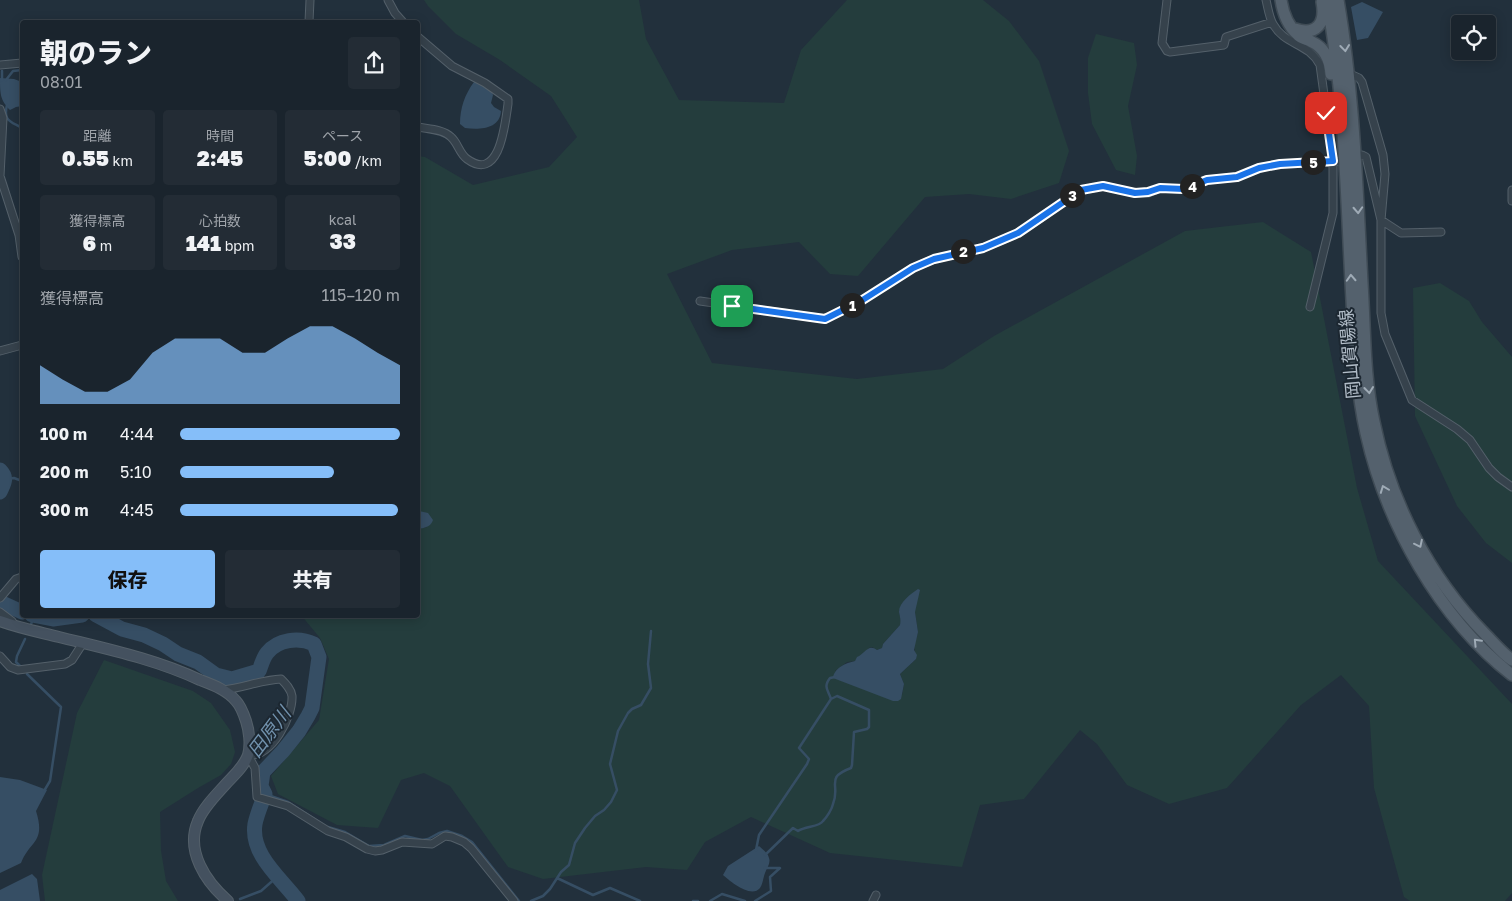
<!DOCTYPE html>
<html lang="ja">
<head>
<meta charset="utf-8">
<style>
  body { margin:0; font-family:"Golos Text","Noto Sans JP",sans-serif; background:#232c35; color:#f1f3f6; height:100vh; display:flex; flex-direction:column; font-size:19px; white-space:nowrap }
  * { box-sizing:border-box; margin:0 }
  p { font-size:16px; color:#9fa4aa }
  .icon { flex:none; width:28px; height:28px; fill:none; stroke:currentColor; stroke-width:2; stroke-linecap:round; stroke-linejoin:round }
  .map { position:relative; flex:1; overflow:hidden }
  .sheet { position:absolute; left:20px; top:20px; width:400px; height:598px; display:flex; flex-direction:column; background:#1a242d; border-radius:5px; box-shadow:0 2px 12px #0003,0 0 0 1px #384149 }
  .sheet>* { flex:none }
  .buttons { position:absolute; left:1451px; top:15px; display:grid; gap:10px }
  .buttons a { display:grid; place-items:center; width:45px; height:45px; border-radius:5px; background:#1a242d; box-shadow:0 2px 12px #0003,0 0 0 1px #384149; font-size:25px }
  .pin { position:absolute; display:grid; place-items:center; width:42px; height:42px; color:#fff; margin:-21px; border-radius:10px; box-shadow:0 2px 8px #0006 }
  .km { position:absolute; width:25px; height:25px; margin:-12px; border-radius:50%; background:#222; color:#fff; font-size:14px; line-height:25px; text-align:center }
  .round { display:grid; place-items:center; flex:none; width:52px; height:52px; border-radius:5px; background:#232c35 }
  .headline { display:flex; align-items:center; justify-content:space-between; height:85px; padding:0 20px }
  h1 { font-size:28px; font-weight:800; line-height:38px }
  .metrics { display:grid; grid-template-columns:repeat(3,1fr); gap:8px; height:85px; padding:5px 20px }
  .metrics div { display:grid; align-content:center; border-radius:5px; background:#232c35; text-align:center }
  .metrics b { font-size:21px; font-weight:800 }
  .metrics small { font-size:14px; font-weight:400 }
  .metrics p { font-size:14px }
  .chart { height:140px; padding:10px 20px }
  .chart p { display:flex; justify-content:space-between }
  .chart svg { width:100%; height:90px; margin-top:5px; fill:#85bef9; opacity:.7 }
  .action { display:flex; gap:10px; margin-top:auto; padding:10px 20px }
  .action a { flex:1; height:58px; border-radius:5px; background:#85bef9; color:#111; font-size:20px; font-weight:800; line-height:58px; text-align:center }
  .action a+a { background:#232c35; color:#f1f3f6 }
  ul { padding:0 20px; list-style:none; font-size:16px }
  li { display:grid; grid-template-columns:80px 60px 1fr; align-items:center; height:38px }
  li i { height:12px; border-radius:6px; background:#85bef9 }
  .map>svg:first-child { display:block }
  .green { fill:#243d3d; fill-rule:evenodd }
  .water { fill:#364e64 }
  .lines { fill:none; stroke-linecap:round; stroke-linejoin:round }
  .stream { stroke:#364e64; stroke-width:2.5 }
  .river { stroke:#364e64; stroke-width:15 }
  .minor-casing { stroke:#54606a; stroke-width:9 }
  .secondary-casing { stroke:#54606a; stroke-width:12 }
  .primary-casing { stroke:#3f4b55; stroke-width:14 }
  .minor { stroke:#36424c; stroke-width:7 }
  .secondary { stroke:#44515f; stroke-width:10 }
  .primary { stroke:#54616d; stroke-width:11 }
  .oneway { stroke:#9fabb6 }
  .route-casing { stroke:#fff; stroke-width:10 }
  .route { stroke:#1a73e8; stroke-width:6 }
  .labels { text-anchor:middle; stroke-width:4; stroke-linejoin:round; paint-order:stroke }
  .street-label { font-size:18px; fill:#b2bdc8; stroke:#1c2731 }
  .water-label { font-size:19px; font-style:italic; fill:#7191ac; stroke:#1c2731 }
</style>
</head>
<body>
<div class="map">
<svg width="1512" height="901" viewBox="0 0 1512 901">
  <rect width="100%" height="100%" fill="#22303c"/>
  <path class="green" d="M 424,0 L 639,0 L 646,39 L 679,100 L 784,103 L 801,50 L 847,0 L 983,0 L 1009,21 L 1039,61 L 1069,151 L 1059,183 L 1011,199 L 969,194 L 925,197 L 858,276 L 830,274 L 799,242 L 732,250 L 667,274 L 712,363 L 857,379 L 943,369 L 994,336 L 1185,231 L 1263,222 L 1311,252 L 1357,488 L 1378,561 L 1512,704 L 1512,893 L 1505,901 L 1410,901 L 1404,897 L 1374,788 L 1369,706 L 1341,675 L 1301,705 L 1227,788 L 1169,804 L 1127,785 L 1097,744 L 1080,730 L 1024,799 L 980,805 L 962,867 L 830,853 L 751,817 L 705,842 L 687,870 L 646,867 L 543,879 L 508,867 L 450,786 L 424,773 L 401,780 L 378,828 L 337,825 L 278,794 L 271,776 L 319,720 L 329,659 L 320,638 L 301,615 L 418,615 L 418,529 L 427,527 L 422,513 L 419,511 L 418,503 L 418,156 L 425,157 L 473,185 L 549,167 L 577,137 L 551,96 L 500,60 L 456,34 L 428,6 ZM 899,610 L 915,612 L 918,632 L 914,645 L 916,659 L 900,674 L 904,684 L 902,695 L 835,671 L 847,662 L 855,661 L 869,648 L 872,647 L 877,650 L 882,648 L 883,644 L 900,625 L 901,622 Z
    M 1096,34 L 1134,43 L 1137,65 L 1128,106 L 1137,156 L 1135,175 L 1116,170 L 1092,124 L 1088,93 L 1088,58 Z
    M 1440,283 L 1469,301 L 1482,322 L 1512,357 L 1512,563 L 1486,543 L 1457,506 L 1415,416 L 1413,288 Z
    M 104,660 L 193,691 L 211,703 L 230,730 L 235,752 L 231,764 L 221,775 L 198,788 L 160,812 L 161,851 L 166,881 L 178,901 L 45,901 L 42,875 L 77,713 Z"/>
  <path class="water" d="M 1362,2 L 1383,12 L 1368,38 L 1357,40 L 1351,7 Z
    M 0,78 L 14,79 L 22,82 L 22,106 L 16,107 L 10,110 C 0,100 0,93 0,78 Z
    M 474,82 L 477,82 L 492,92 L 493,95 L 491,103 L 494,107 L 501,111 C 500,129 480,130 465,128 L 460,124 C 460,108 465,94 474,82 Z
    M 418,503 L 419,511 L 428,513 L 433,520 C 431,527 424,528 418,529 Z
    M 918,589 L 920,590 L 915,612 L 918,632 L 914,650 L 917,655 L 916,659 L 900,674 L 904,684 L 901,699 L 898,701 L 893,701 L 833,678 C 834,668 846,663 855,661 L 857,657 C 865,654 868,643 877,650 L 882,648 L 883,644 L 900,625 C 901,620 900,617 899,612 C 899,602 911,594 918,589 Z
    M 0,777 L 20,780 L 47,790 L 36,811 C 46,843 30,840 21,863 L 0,873 Z
    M 759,846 C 763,850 768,853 769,858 C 771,863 767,868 765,873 C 763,878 763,884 760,888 C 751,899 730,881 723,875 L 728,866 Z
    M 32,874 L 37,879 L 40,901 L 0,901 L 0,890 Z"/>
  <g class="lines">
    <path class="stream" d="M 2,71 L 2,80
      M 6,80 L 13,71 L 22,70
      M 7,105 C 3,121 10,121 22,128
      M 6,479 L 14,478 L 22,481
      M 15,577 L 22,573
      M 31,624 L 35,616
      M 20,666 L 16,662 L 17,656 L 25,639
      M 27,674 L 61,707 L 50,781 L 44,791
      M 265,794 L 288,802 L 319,822
      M 328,827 L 345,832 L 369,846 L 384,845 L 405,836 L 422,840 L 428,839 L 439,833 L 447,831 L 462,836 L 472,842 L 519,901
      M 756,850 L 759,835 L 807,764 L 809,759 L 799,748 L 831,699 C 828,690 823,687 830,678 L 835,677
      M 765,855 L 793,828 L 798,831 C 805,826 820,827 823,821 C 827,817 832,809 833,804 C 841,785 824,778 851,768 L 852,765 L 854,732 L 867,729 L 869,727 L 869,710 L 837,696 L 831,699
      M 557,878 L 593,895 L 610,888 L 640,901
      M 240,899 L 261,891 L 278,876
      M 531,901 L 543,896 L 550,889 L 561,872 L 569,865 L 575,843 L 585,828 L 595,816 L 604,810 L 611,802 L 617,790 L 610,764 L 618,731 L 628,713 L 632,709 L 641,705 L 651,688 L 648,664 L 651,631
      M 693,901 L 698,901
      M 710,901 L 722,894 L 745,901
      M 755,901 L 771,891 L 770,877 L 780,868 L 765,868"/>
    <path class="river" d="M 0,470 C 8,478 4,483 0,492
      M 0,602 L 22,612
      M 32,615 L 53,619 L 82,615
      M 96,615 L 122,629 L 144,635 L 163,644 L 178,654 L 198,662 L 216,675 L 232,679 L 259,671 C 261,666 263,658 267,653 C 278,639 299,637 314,644 L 319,657 L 312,708 L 308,716 L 299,731 L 283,751 L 263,772 L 261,786 L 265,794 C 262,803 257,814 255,824 C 250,855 282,879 298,901"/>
    <g class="minor-casing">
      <path id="minor" d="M 388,0 L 395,13 L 403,22
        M 1167,0 L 1162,43 L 1167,51 L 1170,52 L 1224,45 L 1226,37 L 1272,22
        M 1266,0 C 1268,8 1269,17 1273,24 C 1285,46 1308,42 1320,65 L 1333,161 L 1333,213 L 1310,307
        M 309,22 L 310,0
        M 418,37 L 452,66 L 485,83 L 508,99 L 508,104 C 505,124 500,183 467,159 C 459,153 458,143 451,137 C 443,129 428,129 418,127
        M 0,65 L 22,63
        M 1348,73 L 1359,78 L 1362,82 L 1383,155 L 1385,174 L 1381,220 L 1381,313 L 1385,334 L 1412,400 L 1457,429 L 1470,440 L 1489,468 L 1498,477 L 1512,487
        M 0,109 L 3,118 L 0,176 L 19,235 L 22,257
        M 1355,155 L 1362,155 L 1366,157 L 1381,220 L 1401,233 L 1441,232
        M 1512,190 L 1512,201
        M 700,301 L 825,319 L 861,301 L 913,268 L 934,259 L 983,248 L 1019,233 L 1081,190 L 1103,186 L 1135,193 L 1148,193 L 1160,188 L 1184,189 L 1207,180 L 1237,177 L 1259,168 L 1279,164 L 1345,161
        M 0,351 L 22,345
        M 0,598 L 16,579 L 22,577
        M 0,612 L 12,621 L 14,625
        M 0,656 L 10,667 L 18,670 L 65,664 L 72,660 L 83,643
        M 223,690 C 243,688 261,680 281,679 C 286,684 291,689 292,696 C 293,716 272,758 248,755
        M 248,755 L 255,768 L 257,797 L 288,806 L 328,831 L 346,837 L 367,849 L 375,851 L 382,850 L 402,842 L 432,844 L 445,836 L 452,837 L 464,842 L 471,848 L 514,901
        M 873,901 L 876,895"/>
    </g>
    <g class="secondary-casing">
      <path id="secondary" d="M 0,621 C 19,628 39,632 59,637 C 107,649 155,659 200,680 C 213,685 227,690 236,701 C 241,706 244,715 246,721 C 249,730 251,745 248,755 C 244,767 233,776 225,785 C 216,795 203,808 198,821 C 185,851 206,882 228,901"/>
    </g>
    <g class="primary-casing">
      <path id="primary" d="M 1281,0 C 1283,13 1288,26 1298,35 C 1302,39 1308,39 1312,42 C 1325,48 1330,61 1331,74
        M 1327,0 C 1344,93 1346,188 1351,283 C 1354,333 1355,384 1366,433 C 1386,523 1439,618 1512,675
        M 1338,0 C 1354,93 1357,188 1362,283 C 1365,329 1364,377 1374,422 C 1390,501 1429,577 1485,634 C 1494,643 1502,653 1512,660
        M 1295,29 C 1317,36 1326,23 1322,2"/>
    </g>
    <use href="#minor" class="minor"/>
    <use href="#secondary" class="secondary"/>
    <use href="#primary" class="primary"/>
  </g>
  <defs><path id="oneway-chevron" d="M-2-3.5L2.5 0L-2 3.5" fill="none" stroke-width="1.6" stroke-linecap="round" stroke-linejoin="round" transform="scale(1.25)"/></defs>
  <g class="oneway">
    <use href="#oneway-chevron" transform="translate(1345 48) rotate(83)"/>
    <use href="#oneway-chevron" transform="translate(1358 210) rotate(87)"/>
    <use href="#oneway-chevron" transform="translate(1351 278) rotate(-93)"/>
    <use href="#oneway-chevron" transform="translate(1369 390) rotate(83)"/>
    <use href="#oneway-chevron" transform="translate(1384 489) rotate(-111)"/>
    <use href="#oneway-chevron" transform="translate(1419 544) rotate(64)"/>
    <use href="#oneway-chevron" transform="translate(1477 642) rotate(-134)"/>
  </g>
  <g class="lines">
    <g class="route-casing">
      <path id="route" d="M 732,306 L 825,319 L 861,301 L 913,268 L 934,259 L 983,248 L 1018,233 L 1081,190 L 1103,186 L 1135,193 L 1148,192 L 1160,188 L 1184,189 L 1207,180 L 1237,177 L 1259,168 L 1280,164 L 1333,161 L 1326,113"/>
    </g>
    <use href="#route" class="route"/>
  </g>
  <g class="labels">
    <g class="street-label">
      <text transform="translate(1350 354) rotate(-95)" y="6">岡山賀陽線</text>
    </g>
    <g class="water-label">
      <text transform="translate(269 732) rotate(-53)" y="7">田原川</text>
    </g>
  </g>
</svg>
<div class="buttons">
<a><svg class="icon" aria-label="locate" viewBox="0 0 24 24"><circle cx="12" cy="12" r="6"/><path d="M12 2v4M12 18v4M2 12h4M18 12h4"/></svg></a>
</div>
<div class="pin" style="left:732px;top:306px;background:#1e9e55"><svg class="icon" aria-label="arrive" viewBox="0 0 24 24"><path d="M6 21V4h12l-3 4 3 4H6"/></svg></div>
<div class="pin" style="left:1326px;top:113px;background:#d93025"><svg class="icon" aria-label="check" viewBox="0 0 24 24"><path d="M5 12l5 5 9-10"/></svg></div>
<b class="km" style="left:852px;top:305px">1</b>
<b class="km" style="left:963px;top:251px">2</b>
<b class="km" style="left:1072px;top:195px">3</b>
<b class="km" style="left:1192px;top:186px">4</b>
<b class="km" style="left:1313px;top:162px">5</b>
<section class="sheet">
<div class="headline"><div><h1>朝のラン</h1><p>08:01</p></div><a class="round"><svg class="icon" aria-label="share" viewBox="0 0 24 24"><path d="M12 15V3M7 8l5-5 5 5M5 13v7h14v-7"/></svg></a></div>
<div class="metrics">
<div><p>距離</p><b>0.55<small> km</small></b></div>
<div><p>時間</p><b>2:45</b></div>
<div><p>ペース</p><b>5:00<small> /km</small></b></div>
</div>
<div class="metrics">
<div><p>獲得標高</p><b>6<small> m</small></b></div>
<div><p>心拍数</p><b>141<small> bpm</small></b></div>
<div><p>kcal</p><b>33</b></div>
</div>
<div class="chart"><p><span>獲得標高</span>115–120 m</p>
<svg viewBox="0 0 160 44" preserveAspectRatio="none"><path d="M0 44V25L10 32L20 38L30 38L40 32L50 19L60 12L70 12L80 12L90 19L100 19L110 12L120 6L130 6L140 12L150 19L160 25V44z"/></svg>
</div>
<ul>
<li><b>100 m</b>4:44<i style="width:100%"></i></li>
<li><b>200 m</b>5:10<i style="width:70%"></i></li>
<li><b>300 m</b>4:45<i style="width:99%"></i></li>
</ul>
<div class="action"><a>保存</a><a>共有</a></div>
</section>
</div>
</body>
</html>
